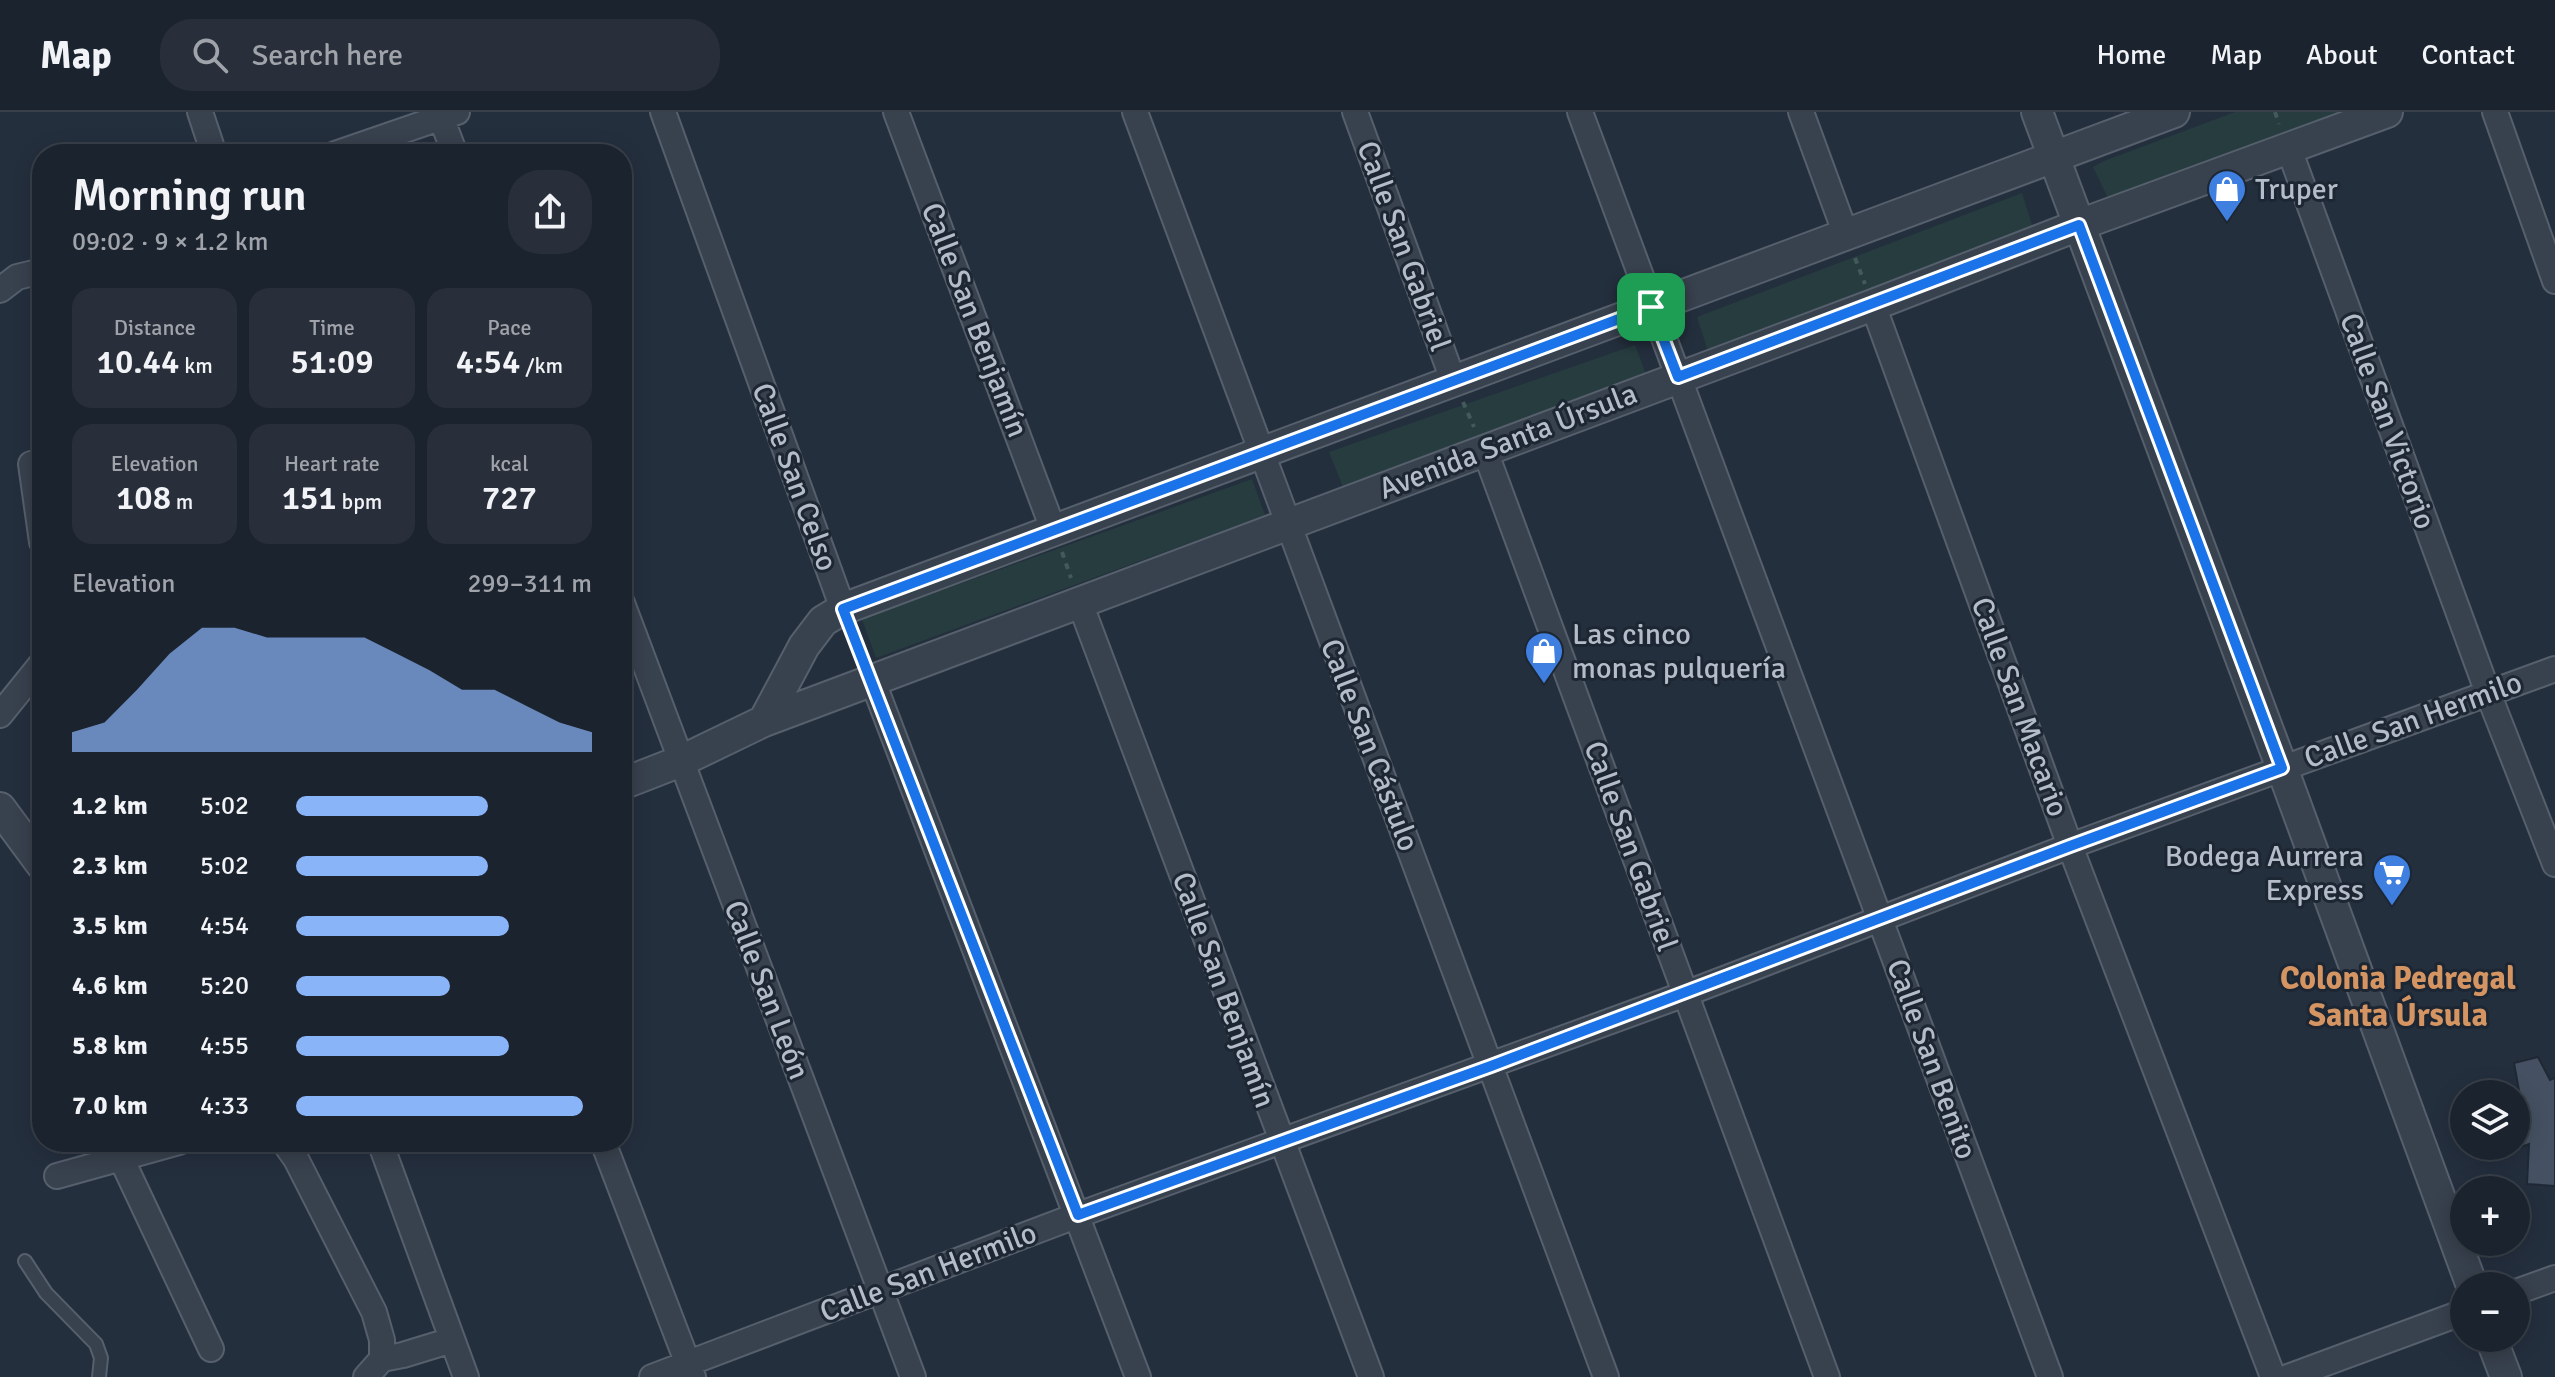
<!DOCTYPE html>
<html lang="en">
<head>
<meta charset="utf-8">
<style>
  body { margin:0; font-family:Signika,sans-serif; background:#282f3a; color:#f1f3f6; height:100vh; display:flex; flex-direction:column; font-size:30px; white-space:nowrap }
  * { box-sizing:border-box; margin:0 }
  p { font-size:26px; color:#a0a4aa }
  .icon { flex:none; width:44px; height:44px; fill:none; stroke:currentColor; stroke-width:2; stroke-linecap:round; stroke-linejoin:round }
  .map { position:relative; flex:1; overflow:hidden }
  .drawer { position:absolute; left:32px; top:32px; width:600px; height:1008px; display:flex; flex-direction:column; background:#1b232e; border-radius:32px; box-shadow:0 4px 20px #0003,0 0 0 2px #39404a }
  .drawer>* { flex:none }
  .controls { position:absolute; left:2450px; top:968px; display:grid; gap:16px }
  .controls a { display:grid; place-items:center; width:80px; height:80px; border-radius:50%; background:#1b232e; box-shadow:0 4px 20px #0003,0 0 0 2px #39404a; font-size:40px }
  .pin { position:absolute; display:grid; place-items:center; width:68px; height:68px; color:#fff; margin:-34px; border-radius:16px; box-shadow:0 4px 12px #0006 }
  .round { display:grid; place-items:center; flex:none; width:84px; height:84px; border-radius:32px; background:#282f3a }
  .head { display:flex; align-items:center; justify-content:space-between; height:136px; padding:0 40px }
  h1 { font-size:44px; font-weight:600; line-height:60px }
  .stats { display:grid; grid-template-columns:repeat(3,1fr); gap:12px; height:136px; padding:8px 40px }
  .stats div { display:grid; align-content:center; border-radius:20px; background:#282f3a; text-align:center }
  .stats b { font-size:34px; font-weight:600 }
  .stats small { font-size:22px; font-weight:400 }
  .stats p { font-size:22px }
  .chart { height:224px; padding:16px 40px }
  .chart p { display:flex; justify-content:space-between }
  .chart svg { width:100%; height:144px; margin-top:8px; fill:#8ab4f8; opacity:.7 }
  ul { padding:0 40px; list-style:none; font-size:26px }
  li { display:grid; grid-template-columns:128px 96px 1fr; align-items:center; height:60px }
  li i { height:20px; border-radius:10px; background:#8ab4f8 }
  header { display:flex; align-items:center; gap:48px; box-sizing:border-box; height:112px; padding:0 40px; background:#1b232e; border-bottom:2px solid #39404a }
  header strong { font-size:38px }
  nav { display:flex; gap:44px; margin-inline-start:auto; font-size:28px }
  .search { width:560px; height:72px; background:#282f3a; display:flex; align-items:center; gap:20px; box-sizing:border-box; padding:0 28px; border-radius:32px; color:#a0a4aa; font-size:30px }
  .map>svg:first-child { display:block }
  .green { fill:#263c3f }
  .building { fill:#455162; stroke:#1f2835; stroke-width:2 }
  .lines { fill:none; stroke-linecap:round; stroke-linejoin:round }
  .service-casing { stroke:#565f6c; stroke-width:16 }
  .minor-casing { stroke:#565f6c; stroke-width:28 }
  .tertiary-casing { stroke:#565f6c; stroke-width:34 }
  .path { stroke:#44595c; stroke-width:4; stroke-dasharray:6 6; stroke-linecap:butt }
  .service { stroke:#38414e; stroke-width:12 }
  .minor { stroke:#38414e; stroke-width:24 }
  .tertiary { stroke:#38414e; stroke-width:30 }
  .route-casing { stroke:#fff; stroke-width:16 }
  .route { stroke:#1a73e8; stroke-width:10 }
  .labels { text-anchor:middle; stroke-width:6; stroke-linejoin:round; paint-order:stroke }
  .poi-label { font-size:30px; fill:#b4bcc9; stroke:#1d2633; text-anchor:start }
  .street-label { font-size:30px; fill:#b4bcc9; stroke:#1d2633 }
  .neighbourhood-label { font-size:32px; font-weight:bold; fill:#d59563; stroke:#1d2633 }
</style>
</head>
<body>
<header>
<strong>Map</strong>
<div class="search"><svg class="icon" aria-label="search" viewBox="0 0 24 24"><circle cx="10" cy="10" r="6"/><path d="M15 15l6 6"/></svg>Search here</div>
<nav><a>Home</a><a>Map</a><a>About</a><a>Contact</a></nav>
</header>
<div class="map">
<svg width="2555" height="1265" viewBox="0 0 2555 1265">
  <rect width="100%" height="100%" fill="#242f3e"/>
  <path class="green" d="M 2235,0 L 2338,0 L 2108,86 L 2093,55 L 2104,49 Z
    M 2022,81 L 2033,116 L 1708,239 L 1697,205 Z
    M 1635,233 L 1647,265 L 1343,375 L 1329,340 Z
    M 1252,367 L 1265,403 L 876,546 L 862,507 Z"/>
  <path class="building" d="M 2538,945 L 2550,968 L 2555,966 L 2555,1074 L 2527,1072 L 2529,1032 L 2516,1037 L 2516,985 L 2520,984 L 2514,951 Z"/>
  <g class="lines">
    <g class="service-casing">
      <path id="service" d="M 25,1149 L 46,1181 L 96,1232 L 101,1246 L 99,1265"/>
    </g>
    <g class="minor-casing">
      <path id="minor" d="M 200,0 L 214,42
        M 439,0 L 455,42
        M 663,0 L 843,497
        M 896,0 L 1053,417
        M 1135,0 L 1606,1265
        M 1355,0 L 1453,268
        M 1580,0 L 2050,1265
        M 1801,0 L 1846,123
        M 2495,0 L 2555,169
        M 2289,37 L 2488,581 L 2555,752
        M 335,42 L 457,0
        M 0,178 L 17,165 L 42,159
        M 1873,193 L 2070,734 L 2273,1265
        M 1485,339 L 1827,1265
        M 31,352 L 42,430
        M 622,491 L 913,1265
        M 1080,491 L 1371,1265
        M 873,570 L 1138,1265
        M 0,603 L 42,551
        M 284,1030 L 296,1047 L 374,1200 L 382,1228 L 382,1247
        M 380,1030 L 466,1265
        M 603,1030 L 693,1265
        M 121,1046 L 211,1237
        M 57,1064 L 179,1030
        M 2516,1180 L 2555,1166
        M 382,1247 L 403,1243 L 452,1228
        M 366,1265 L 382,1247
        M 652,1265 L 1078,1103 L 1685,882 L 2070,734 L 2555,557
        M 2288,1265 L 2464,1200"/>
    </g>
    <g class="tertiary-casing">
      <path id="tertiary" d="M 2037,0 L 2282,656 L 2472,1174
        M 764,609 L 804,534 L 823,509 L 843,497 L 2174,0
        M 622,672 L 681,649 L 764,609 L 1873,193 L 2079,113 L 2387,0
        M 0,696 L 42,753
        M 2491,1226 L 2506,1265"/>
    </g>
    <path class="path" d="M 2275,0 L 2279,12
      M 1855,146 L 1865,172
      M 1463,290 L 1474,315
      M 1062,440 L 1071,466
      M 853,520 L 863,546"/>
    <use href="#service" class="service"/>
    <use href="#minor" class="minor"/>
    <use href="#tertiary" class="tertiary"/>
  </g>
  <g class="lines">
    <g class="route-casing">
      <path id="route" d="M 2079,113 L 2282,656 L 2070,734 L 1491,954 L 1078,1103 L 843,497 L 1651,195 L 1678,265 Z"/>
    </g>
    <use href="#route" class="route"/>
  </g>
  <defs>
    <g id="shop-pin" transform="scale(2)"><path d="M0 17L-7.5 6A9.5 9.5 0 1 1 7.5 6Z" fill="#3f7fe0" stroke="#1d2633"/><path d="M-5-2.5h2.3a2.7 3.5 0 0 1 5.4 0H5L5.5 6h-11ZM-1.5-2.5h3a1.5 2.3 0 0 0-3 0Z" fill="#fff"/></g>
    <g id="supermarket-pin" transform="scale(2)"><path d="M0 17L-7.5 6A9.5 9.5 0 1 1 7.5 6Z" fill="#3f7fe0" stroke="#1d2633"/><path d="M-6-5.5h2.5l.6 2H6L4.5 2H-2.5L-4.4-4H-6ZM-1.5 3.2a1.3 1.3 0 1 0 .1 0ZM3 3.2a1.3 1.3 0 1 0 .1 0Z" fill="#fff"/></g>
  </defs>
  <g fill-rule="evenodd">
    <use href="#shop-pin" x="2227" y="77"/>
    <use href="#shop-pin" x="1544" y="539"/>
    <use href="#supermarket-pin" x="2392" y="761"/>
  </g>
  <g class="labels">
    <g class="poi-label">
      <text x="2255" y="87">Truper</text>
      <text x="1572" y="532">Las cinco<tspan x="1572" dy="34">monas pulquería</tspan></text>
      <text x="2364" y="754" text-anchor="end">Bodega Aurrera<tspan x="2364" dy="34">Express</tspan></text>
    </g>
    <g class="street-label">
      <text transform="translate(1404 134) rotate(70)" y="10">Calle San Gabriel</text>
      <text transform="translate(975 208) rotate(69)" y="10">Calle San Benjamín</text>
      <text transform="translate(2388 309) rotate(70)" y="10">Calle San Victorio</text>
      <text transform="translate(1508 329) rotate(-21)" y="10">Avenida Santa Úrsula</text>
      <text transform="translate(795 365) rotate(70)" y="10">Calle San Celso</text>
      <text transform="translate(2020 595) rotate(70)" y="10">Calle San Macario</text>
      <text transform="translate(2413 608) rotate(-20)" y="10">Calle San Hermilo</text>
      <text transform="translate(1370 633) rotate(69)" y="10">Calle San Cástulo</text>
      <text transform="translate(1631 734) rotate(70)" y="10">Calle San Gabriel</text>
      <text transform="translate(767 878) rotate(69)" y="10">Calle San León</text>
      <text transform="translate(1224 878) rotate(70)" y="10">Calle San Benjamín</text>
      <text transform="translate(1932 947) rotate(70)" y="10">Calle San Benito</text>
      <text transform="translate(928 1160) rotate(-21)" y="10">Calle San Hermilo</text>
    </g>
    <g class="neighbourhood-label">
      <text x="2398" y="877">Colonia Pedregal<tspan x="2398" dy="37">Santa Úrsula</tspan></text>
    </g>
  </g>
</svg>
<div class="controls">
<a><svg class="icon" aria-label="layers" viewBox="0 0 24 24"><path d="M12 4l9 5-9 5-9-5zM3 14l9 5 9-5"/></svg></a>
<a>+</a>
<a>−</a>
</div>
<div class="pin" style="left:1651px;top:195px;background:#1e9e55"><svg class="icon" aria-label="arrive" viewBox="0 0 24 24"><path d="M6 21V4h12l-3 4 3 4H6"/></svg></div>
<section class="drawer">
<div class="head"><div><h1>Morning run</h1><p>09:02 · 9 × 1.2 km</p></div><a class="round"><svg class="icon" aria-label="share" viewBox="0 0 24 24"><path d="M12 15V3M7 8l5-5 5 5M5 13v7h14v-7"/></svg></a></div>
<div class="stats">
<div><p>Distance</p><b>10.44<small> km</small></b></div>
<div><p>Time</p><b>51:09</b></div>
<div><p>Pace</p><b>4:54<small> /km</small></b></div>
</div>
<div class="stats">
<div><p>Elevation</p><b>108<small> m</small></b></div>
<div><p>Heart rate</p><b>151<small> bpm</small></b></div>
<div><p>kcal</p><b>727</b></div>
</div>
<div class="chart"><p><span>Elevation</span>299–311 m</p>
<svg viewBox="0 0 160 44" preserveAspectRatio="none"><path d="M0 44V38L10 35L20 25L30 14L40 6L50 6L60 9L70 9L80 9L90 9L100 14L110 19L120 25L130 25L140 30L150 35L160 38V44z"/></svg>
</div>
<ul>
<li><b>1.2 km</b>5:02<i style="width:65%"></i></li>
<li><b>2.3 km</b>5:02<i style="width:65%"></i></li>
<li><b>3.5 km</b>4:54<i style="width:72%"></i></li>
<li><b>4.6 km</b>5:20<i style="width:52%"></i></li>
<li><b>5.8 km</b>4:55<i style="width:72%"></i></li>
<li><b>7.0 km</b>4:33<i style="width:97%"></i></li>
</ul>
</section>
</div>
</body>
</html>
